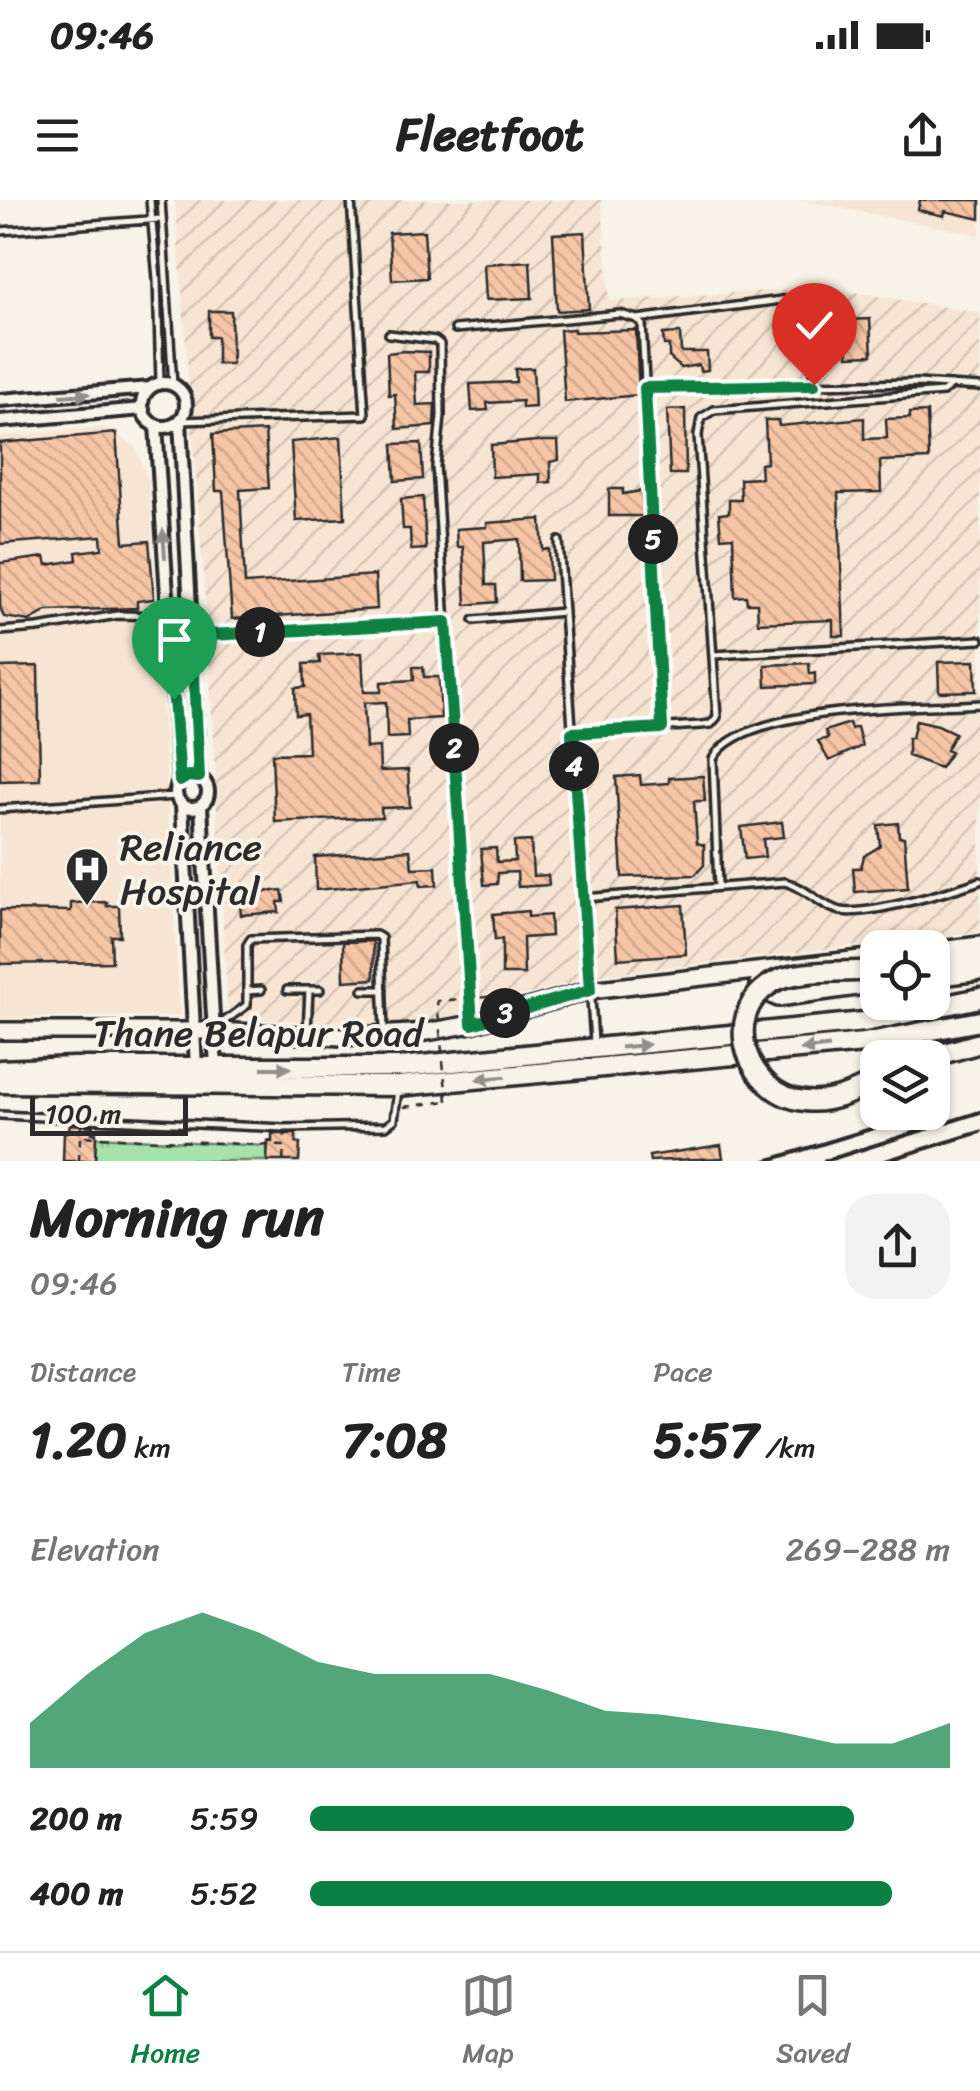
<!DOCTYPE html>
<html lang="en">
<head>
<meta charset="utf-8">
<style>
  body { margin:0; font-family:Sriracha,sans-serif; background:#f2f2f2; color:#222; height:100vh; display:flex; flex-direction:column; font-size:38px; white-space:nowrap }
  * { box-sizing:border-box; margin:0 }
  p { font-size:32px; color:#767676 }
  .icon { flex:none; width:55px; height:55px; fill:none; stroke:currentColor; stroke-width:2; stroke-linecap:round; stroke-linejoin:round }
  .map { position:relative; height:961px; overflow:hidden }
  .sheet { display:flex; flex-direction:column; background:#fff; flex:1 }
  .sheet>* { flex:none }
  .fabs { position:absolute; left:860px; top:730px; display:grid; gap:20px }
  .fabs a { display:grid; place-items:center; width:90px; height:90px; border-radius:20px; background:#fff; box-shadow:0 2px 8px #0004; font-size:50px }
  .scale { position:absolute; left:30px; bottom:25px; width:158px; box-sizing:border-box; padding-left:10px; border:5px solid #2b2b2b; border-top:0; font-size:28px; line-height:35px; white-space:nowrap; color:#2b2b2b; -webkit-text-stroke:8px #f7f3e8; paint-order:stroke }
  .pin { position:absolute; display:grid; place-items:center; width:85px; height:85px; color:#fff; margin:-102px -42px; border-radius:50% 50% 50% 0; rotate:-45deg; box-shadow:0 0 10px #0007 }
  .pin .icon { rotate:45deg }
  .km { position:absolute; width:50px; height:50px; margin:-25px; border-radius:50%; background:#222; color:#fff; font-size:28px; line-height:50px; text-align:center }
  .round { display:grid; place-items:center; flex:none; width:105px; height:105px; border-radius:30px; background:#f2f2f2 }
  .overview { display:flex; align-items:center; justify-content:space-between; height:170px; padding:0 30px }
  h1 { font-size:55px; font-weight:700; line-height:75px }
  .stats { display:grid; grid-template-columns:repeat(3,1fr); gap:15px; height:170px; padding:10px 30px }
  .stats div { display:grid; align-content:center }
  .stats b { font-size:50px; font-weight:700 }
  .stats small { font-size:28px; font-weight:400 }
  .stats p { font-size:28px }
  .chart { height:280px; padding:20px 30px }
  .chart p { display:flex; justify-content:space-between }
  .chart svg { width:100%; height:180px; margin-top:10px; fill:#0b8043; opacity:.7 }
  ul { padding:0 30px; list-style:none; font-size:32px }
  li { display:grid; grid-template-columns:160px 120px 1fr; align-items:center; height:75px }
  li i { height:25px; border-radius:12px; background:#0b8043 }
  .status { display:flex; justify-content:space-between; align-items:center; height:70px; padding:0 50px; background:#fff; direction:ltr }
  .status svg { height:28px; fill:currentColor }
  header { display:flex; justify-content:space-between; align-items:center; height:130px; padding:0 30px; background:#fff; font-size:45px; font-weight:700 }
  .tab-bar { display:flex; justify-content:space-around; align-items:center; height:140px; border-top:2px solid #e0e0e0; background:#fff; font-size:28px; color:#767676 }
  .tab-bar a { display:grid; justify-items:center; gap:5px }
  .tab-bar .on { color:#0b8043 }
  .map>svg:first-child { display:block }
  .built { fill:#f7e5d4 }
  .industrial { fill:url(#industrial-furrows) }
  .grass { fill:url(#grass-tufts); stroke:#68876a; stroke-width:2.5 }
  .building { fill:url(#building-back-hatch); stroke:#2b2b2b; stroke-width:2.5 }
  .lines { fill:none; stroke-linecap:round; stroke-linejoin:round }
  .lane-casing { stroke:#2b2b2b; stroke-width:12 }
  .street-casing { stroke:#2b2b2b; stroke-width:18 }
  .secondary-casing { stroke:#2b2b2b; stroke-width:22 }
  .primary-casing { stroke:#2b2b2b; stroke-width:25 }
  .path { stroke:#2b2b2b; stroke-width:2.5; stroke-dasharray:8 8; stroke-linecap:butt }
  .lane { stroke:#f7f3e8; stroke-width:5 }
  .street { stroke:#f7f3e8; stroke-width:10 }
  .secondary { stroke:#f7f3e8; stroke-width:15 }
  .primary { stroke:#f7f3e8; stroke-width:18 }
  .rail { stroke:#2b2b2b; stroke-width:4 }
  .primary-bridge-casing { stroke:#2b2b2b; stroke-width:25; stroke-linecap:butt }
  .path-bridge { stroke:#2b2b2b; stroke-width:2.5; stroke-dasharray:8 8; stroke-linecap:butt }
  .primary-bridge { stroke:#f7f3e8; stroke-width:18 }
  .oneway { fill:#918f8a }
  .route-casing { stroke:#fff; stroke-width:20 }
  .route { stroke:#0b8043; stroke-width:12 }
  .labels { text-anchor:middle; stroke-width:8; stroke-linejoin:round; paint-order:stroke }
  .poi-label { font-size:38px; fill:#2b2b2b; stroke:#f7f3e8; text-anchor:start }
  .street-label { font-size:38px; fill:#2b2b2b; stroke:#f7f3e8 }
</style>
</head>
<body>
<div class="status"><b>09:46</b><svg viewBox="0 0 49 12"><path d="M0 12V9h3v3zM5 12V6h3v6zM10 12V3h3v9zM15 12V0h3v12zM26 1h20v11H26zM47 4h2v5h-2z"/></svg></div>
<header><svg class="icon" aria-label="menu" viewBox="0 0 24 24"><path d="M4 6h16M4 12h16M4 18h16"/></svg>Fleetfoot<svg class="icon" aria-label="share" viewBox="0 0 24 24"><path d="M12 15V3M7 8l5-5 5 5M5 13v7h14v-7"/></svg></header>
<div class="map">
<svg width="980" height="961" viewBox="0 0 980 961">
  <defs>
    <pattern id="industrial-furrows" width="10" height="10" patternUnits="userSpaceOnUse" patternTransform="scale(2.5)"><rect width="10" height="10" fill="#f7e5d4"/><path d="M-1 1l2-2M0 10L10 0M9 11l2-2" fill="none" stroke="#d4c5b6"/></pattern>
    <pattern id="grass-tufts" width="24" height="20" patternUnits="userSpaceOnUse" patternTransform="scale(2.5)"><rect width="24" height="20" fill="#a5e3aa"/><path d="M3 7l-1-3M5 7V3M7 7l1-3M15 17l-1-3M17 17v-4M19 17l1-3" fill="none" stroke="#8ec392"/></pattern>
    <pattern id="building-back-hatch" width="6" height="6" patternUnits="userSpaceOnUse" patternTransform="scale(2.5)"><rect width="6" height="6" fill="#f6c5a6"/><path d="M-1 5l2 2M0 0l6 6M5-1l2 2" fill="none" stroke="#d3a98f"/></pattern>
  </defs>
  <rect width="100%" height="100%" fill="#f7f3e8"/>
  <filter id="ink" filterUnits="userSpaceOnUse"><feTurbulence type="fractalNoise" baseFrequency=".01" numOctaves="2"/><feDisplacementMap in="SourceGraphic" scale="20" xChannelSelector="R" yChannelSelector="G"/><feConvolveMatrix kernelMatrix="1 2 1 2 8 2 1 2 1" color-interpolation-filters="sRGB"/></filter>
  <g filter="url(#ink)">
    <path class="built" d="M 799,0 L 980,0 L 980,35 Z
      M 104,227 L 135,246 L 149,282 L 180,816 L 0,818 L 0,236 Z"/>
    <path class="industrial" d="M 175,0 L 602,0 L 609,101 L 824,87 L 980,113 L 980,732 L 594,776 L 410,827 L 228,818 L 208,439 Z"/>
    <path class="grass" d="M 96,937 L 267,946 L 267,961 L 95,961 Z"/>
    <path class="building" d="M 920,0 L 980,0 L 980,19 L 945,11 L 944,16 L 918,10 Z
      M 424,31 L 427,78 L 392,80 L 389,33 Z
      M 585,32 L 589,109 L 557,111 L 553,34 Z
      M 530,61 L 532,98 L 486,100 L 484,64 Z
      M 209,111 L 231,111 L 232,164 L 217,164 L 217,137 L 209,137 Z
      M 870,119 L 872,155 L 848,156 L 846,120 Z
      M 574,129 L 574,132 L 636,130 L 639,195 L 565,202 L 560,130 Z
      M 680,133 L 681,152 L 707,152 L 708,170 L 700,171 L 699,165 L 681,168 L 669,157 L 669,145 L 664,145 L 663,134 Z
      M 403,151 L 429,152 L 429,172 L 415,172 L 417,205 L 435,204 L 434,226 L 397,229 L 395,194 L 389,195 L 387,153 Z
      M 533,168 L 535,207 L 522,208 L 522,201 L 487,203 L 488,210 L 472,211 L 470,184 L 516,182 L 515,169 Z
      M 685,209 L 686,274 L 670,274 L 667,210 Z
      M 927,212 L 929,259 L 880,261 L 881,292 L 838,293 L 844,436 L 833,436 L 833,420 L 758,423 L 757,403 L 747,403 L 746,396 L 735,397 L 733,337 L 721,338 L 719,314 L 729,313 L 729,300 L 741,300 L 740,279 L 761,278 L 760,264 L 767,263 L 765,220 L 778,220 L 779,226 L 864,218 L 864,239 L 887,238 L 886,219 L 910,218 L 910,213 Z
      M 265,231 L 269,288 L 240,290 L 245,384 L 375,375 L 377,409 L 232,419 L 223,291 L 216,291 L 213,234 Z
      M 116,233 L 124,343 L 149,341 L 154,399 L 137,401 L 137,408 L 47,411 L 29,421 L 4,417 L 0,407 L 0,363 L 45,357 L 47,365 L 77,360 L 76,352 L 102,349 L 101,336 L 0,344 L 0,243 Z
      M 341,237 L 345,318 L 296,321 L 291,242 Z
      M 537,241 L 558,241 L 559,260 L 550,262 L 551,282 L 540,283 L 540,274 L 492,277 L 491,245 Z
      M 421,243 L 423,279 L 395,281 L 393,244 Z
      M 609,289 L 623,289 L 623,294 L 641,291 L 644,316 L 609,316 Z
      M 423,297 L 426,349 L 411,350 L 410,329 L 403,329 L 401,299 Z
      M 541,319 L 543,350 L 549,349 L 550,380 L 520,381 L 519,339 L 484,342 L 486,385 L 496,385 L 497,402 L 466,405 L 463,347 L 457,347 L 456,329 L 487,327 L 487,323 Z
      M 362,453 L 364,492 L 381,492 L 381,482 L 414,480 L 413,467 L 423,467 L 424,477 L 439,477 L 441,518 L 407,520 L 408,537 L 387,538 L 386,502 L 364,503 L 366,548 L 379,547 L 380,571 L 408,570 L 410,607 L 381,608 L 382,617 L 275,622 L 272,554 L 308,553 L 306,514 L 296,515 L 295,488 L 305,487 L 304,464 L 320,463 L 319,455 Z
      M 975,461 L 976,491 L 939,492 L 938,462 Z
      M 809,463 L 810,474 L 815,473 L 815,484 L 766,486 L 765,465 Z
      M 38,466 L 40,580 L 0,581 L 0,467 Z
      M 916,520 L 938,525 L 955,533 L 946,550 L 951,552 L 940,568 L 908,556 L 908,538 L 912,538 Z
      M 849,523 L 851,529 L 857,527 L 862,546 L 829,561 L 818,541 L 828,538 L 825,531 Z
      M 640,575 L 641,585 L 669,583 L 669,578 L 703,576 L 705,601 L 694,601 L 697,643 L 704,645 L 704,665 L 695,675 L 622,677 L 616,577 Z
      M 782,622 L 784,637 L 763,639 L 765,657 L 745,659 L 741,627 Z
      M 898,623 L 899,637 L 904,637 L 908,688 L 855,692 L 853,668 L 861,668 L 864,656 L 880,646 L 878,625 Z
      M 531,641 L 533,676 L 548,675 L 549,685 L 518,687 L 517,672 L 498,673 L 497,684 L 484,685 L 481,649 L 496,648 L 497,662 L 515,661 L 514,642 Z
      M 410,650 L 412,668 L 436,667 L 437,685 L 421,686 L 420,680 L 316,690 L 315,657 Z
      M 282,690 L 284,702 L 278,702 L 279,712 L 241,715 L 239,694 Z
      M 107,702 L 107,706 L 119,706 L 120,736 L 111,736 L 112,762 L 0,764 L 0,710 L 71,711 L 71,703 Z
      M 683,705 L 686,754 L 618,759 L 615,710 Z
      M 528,711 L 528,717 L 550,715 L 551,736 L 523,738 L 524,774 L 502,774 L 502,739 L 495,740 L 493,714 Z
      M 373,741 L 374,779 L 344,781 L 343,742 Z
      M 70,924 L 93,926 L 92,933 L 96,933 L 95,961 L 63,961 L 64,932 L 68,932 Z
      M 272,934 L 296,934 L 296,943 L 300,943 L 299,961 L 267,961 L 268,941 L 272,942 Z
      M 721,945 L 723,958 L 650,961 L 649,956 Z"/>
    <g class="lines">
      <g class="lane-casing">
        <path id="lane" d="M 150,0 L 157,79 L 160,183
          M 161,0 L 173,185
          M 0,31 L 161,19
          M 637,119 L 789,99 L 802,104 L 810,130 L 814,185
          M 455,129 L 620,114 L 637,119 L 642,124 L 663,528
          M 389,134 L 435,140 L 440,144 L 441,216 L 436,266 L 469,787
          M 645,188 L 918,183 L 980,187
          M 180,221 L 365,215 L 351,0
          M 559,341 L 594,842
          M 474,420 L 563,412
          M 0,431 L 38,428 L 118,415 L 166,416
          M 192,436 L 446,422
          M 714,455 L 980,440
          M 572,533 L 701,525 L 711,524 L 717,517 L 698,235 L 701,218 L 714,210 L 943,192 L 952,185
          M 0,609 L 176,596
          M 718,687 L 713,559 C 742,504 922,508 980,504
          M 584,698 L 785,682 C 806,687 821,707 841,711 C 869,716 951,691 980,681
          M 287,790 L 320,790
          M 363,790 L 383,790
          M 247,791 L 261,790
          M 215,828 L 247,805 L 247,745 L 251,739 L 376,735 L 381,738 L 384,832
          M 307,832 L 309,790
          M 0,915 L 285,928 L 386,926 L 394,920 L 398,890"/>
      </g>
      <g class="street-casing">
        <path id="street" d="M142 205a22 22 0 1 1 44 0a22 22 0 1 1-44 0Z
          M 0,200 L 150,188
          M 0,221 L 143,209
          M 180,221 L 199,577
          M 156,225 L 179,581
          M176 592a16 16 0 1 1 32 0a16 16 0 1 1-32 0Z
          M 182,605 L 196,867
          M 201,606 L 216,868"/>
      </g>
      <g class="secondary-casing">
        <path id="secondary" d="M 932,751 L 980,745
          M 932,778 L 980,772
          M 758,783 L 769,794 L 778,798 L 878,784
          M 0,831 L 214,831 L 342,837 L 427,832 L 472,824 L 590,790 L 878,757"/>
      </g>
      <g class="primary-casing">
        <path id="primary" d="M 932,764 L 980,758
          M 928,858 L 980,843
          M 0,870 L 73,867 L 401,867 L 864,822 L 980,798
          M 0,883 L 398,886 L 864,843 L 980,821"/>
      </g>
      <path class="path" d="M 470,796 L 471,813
        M 486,797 L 517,797
        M 404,907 L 447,901
        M 81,925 L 80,936 L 284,946 L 285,935
        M 79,961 L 80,938
        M 283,961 L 284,948"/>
      <use href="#lane" class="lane"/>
      <use href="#street" class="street"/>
      <use href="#secondary" class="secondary"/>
      <use href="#primary" class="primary"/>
      <path class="rail" d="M 766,961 L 926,912
        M 825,961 L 980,912
        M 885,961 L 980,932"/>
      <g class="primary-bridge-casing">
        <path id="primary-bridge" d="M 878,770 C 849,773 795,768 772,783 C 718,816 748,895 805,901 C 831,904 855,892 878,880"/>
      </g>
      <path class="path-bridge" d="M 447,901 L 437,801 L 486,797"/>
      <use href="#primary-bridge" class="primary-bridge"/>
    </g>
    <defs><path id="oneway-solid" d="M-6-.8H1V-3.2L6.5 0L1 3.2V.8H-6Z" transform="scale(2.5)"/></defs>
    <g class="oneway">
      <use href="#oneway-solid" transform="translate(75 195) rotate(-4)"/>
      <use href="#oneway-solid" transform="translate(164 344) rotate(-94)"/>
      <use href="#oneway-solid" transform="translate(635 846) rotate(-6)"/>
      <use href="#oneway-solid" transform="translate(815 848) rotate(174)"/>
      <use href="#oneway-solid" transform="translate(276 868)"/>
      <use href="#oneway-solid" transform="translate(491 878) rotate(175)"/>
    </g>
  </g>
  <g class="lines" filter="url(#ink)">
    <g class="route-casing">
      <path id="route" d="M 174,499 L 180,581 L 188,576 L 199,577 L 192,436 L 446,422 L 472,824 L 590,790 L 572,533 L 662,528 L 645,188 L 814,185"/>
    </g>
    <use href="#route" class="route"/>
  </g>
  <defs>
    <g id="hospital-pin" transform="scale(2.25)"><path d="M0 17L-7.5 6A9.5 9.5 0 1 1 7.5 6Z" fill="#2b2b2b" stroke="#f7f3e8"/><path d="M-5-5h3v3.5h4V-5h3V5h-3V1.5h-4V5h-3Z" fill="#fff"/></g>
  </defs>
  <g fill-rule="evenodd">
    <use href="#hospital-pin" x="87" y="669"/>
  </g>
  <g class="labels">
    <g class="poi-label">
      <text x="120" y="660">Reliance<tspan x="120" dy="44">Hospital</tspan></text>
    </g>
    <g class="street-label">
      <text x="258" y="846">Thane Belapur Road</text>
    </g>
  </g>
</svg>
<div class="fabs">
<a><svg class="icon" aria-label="locate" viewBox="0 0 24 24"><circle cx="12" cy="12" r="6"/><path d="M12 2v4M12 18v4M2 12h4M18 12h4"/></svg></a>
<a><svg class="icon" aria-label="layers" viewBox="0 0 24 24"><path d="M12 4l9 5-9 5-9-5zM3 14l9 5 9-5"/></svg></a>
</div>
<div class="scale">100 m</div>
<div class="pin" style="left:174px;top:499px;background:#1e9e55"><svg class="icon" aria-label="arrive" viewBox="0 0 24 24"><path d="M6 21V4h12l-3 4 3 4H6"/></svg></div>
<div class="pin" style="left:814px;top:185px;background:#d93025"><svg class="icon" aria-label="check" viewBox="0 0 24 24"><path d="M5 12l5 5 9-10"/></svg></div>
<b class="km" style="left:260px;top:432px">1</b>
<b class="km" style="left:454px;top:548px">2</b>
<b class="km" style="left:505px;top:813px">3</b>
<b class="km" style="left:574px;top:566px">4</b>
<b class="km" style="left:653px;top:339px">5</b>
</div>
<section class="sheet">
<div class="overview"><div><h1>Morning run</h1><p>09:46</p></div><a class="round"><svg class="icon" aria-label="share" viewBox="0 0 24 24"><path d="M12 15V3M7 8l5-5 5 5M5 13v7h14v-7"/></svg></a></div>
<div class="stats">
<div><p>Distance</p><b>1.20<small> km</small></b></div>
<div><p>Time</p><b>7:08</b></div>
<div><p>Pace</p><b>5:57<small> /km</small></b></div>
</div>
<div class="chart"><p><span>Elevation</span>269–288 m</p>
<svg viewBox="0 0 160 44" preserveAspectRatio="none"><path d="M0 44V33L10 21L20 11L30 6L40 11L50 18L60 21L70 21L80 21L90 25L100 30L110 31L120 33L130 35L140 38L150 38L160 33V44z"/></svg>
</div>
<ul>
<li><b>200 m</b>5:59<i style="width:85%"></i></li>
<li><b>400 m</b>5:52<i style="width:91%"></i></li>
</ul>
</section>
<nav class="tab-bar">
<a class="on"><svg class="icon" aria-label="home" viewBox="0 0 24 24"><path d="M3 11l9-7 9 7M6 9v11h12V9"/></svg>Home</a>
<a><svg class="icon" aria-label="map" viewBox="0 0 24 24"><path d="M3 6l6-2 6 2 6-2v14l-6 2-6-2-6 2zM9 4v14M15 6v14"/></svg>Map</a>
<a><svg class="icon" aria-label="saved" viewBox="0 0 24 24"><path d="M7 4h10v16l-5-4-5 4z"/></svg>Saved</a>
</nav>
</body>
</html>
